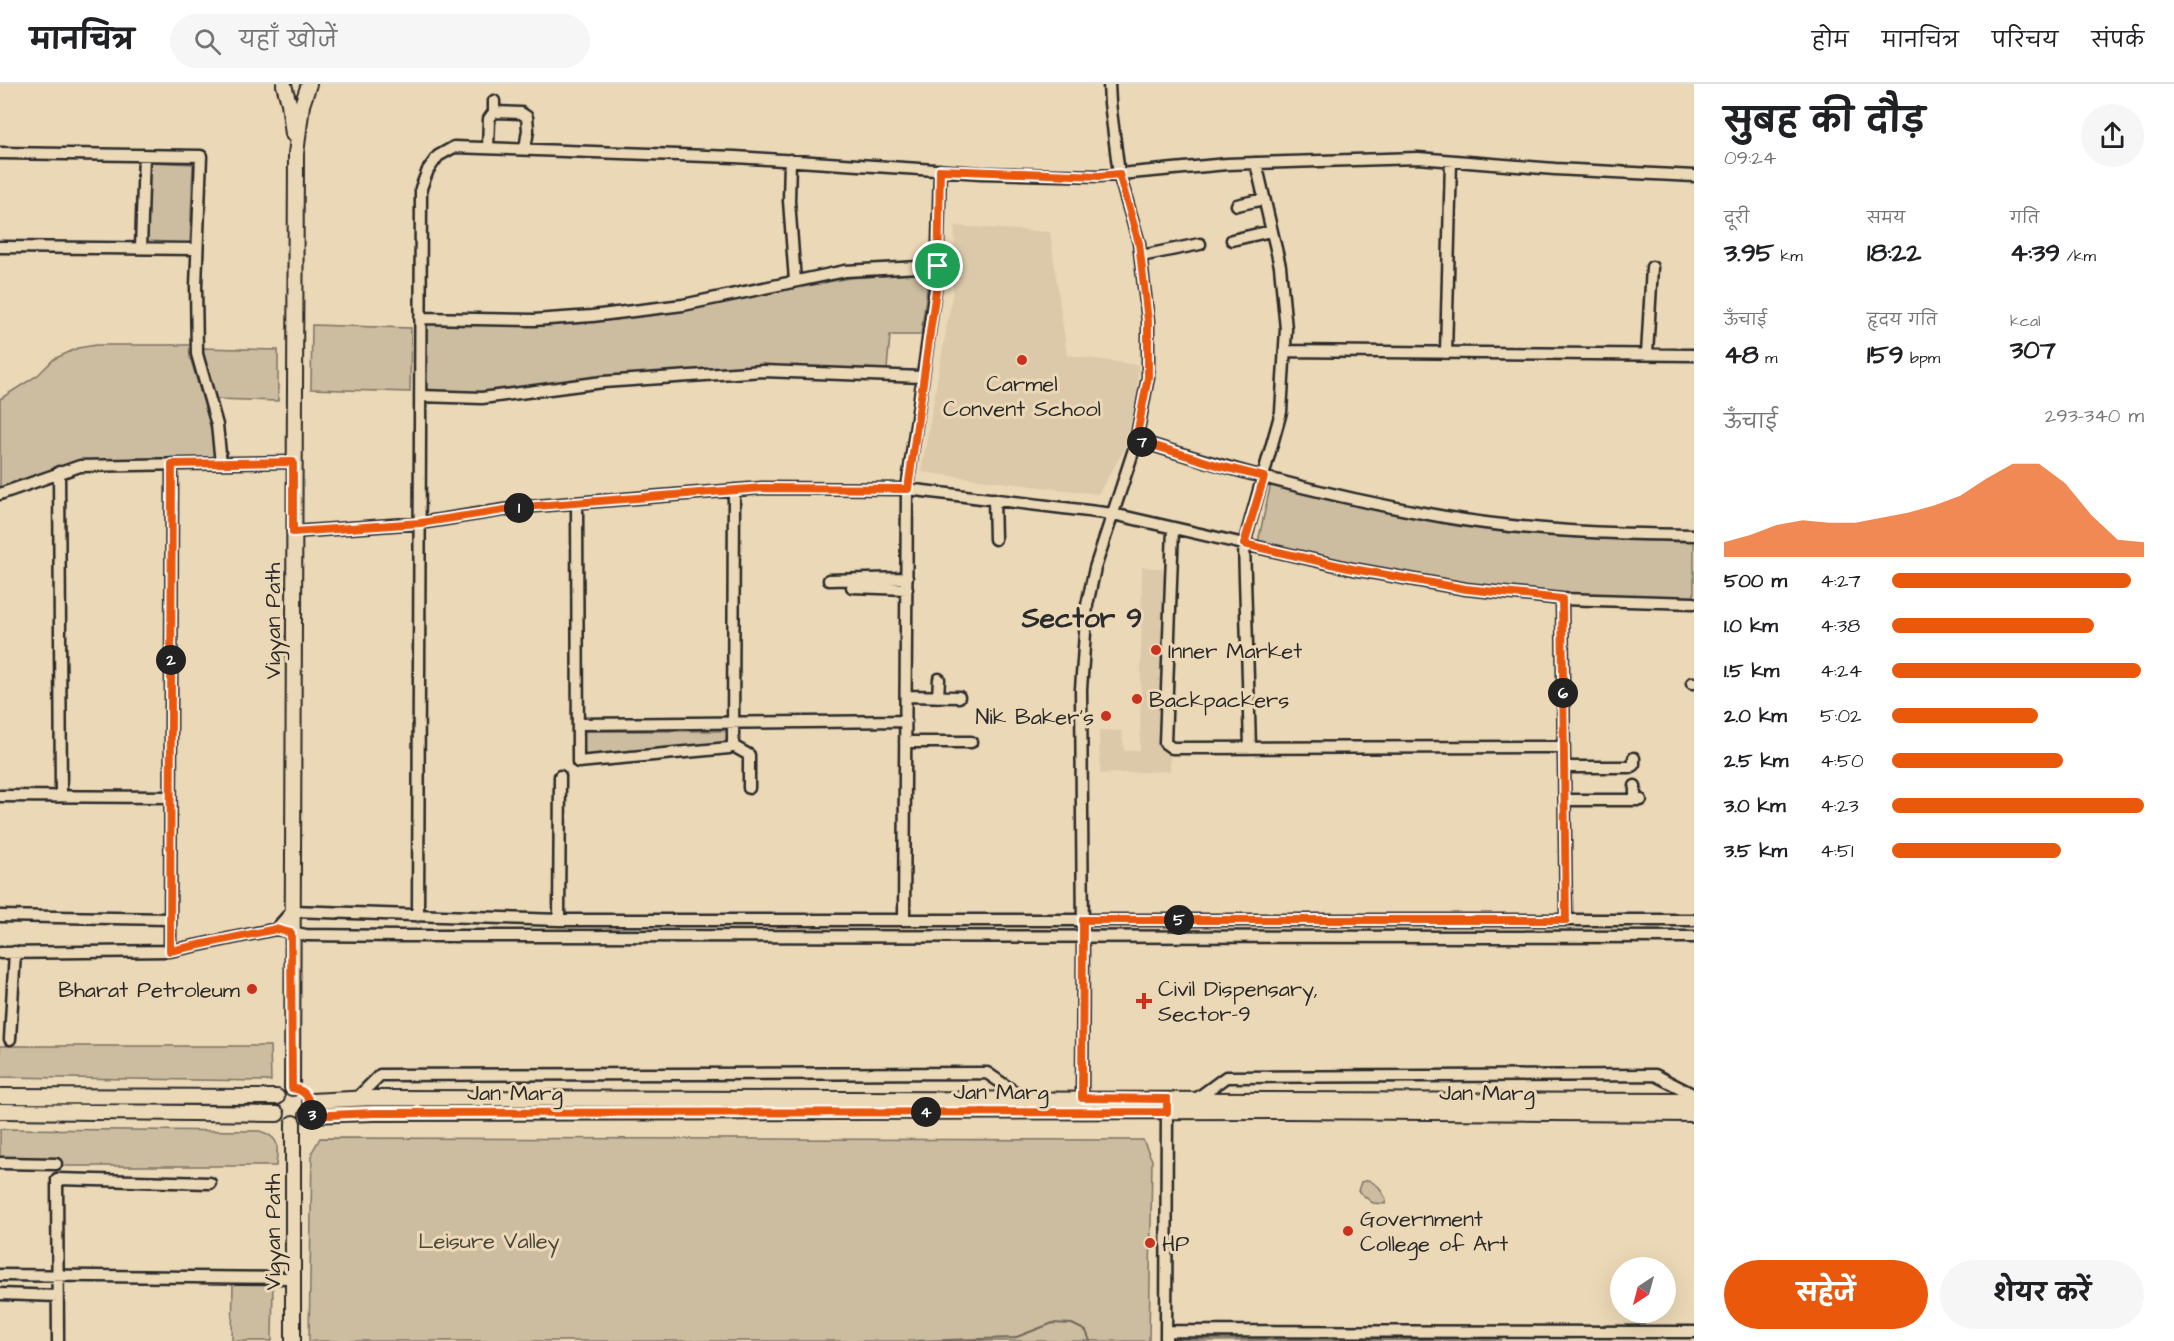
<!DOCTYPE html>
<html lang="hi">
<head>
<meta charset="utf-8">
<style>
  body { margin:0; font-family:"Architects Daughter","Playpen Sans Deva",sans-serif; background:#f6f6f6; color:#202124; height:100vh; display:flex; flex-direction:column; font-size:22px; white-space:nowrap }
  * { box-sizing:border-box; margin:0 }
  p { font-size:20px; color:#757577 }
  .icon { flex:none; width:33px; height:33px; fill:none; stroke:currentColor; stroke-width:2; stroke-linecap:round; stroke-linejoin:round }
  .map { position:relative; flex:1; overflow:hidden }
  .details { display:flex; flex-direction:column; background:#fff; width:480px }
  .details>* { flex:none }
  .needle { width:39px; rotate:216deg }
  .buttons { position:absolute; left:1610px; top:1173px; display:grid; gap:12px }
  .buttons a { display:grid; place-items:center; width:66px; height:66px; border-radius:50%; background:#fff; box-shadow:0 6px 24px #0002; font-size:30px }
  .pin { position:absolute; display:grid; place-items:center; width:51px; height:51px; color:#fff; margin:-26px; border:3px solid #fff; border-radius:50%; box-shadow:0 2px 6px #0007 }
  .km { position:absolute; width:30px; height:30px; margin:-15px; border-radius:50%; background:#222; color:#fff; font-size:16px; line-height:30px; text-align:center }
  .round { display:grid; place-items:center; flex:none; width:63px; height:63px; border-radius:32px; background:#f6f6f6 }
  .head { display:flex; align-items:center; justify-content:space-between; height:102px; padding:0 30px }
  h1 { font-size:33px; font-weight:700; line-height:45px }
  .stats { display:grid; grid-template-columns:repeat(3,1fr); gap:9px; height:102px; padding:6px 30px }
  .stats div { display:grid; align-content:center }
  .stats b { font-size:26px; font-weight:700 }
  .stats small { font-size:16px; font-weight:400 }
  .stats p { font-size:16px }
  .chart { height:168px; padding:12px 30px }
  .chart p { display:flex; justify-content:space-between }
  .chart svg { width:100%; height:108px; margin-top:6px; fill:#ea580c; opacity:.7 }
  .cta { display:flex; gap:12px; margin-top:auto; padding:12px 30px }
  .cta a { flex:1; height:69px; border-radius:36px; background:#ea580c; color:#fff; font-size:24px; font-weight:700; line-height:69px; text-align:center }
  .cta a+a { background:#f6f6f6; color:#202124 }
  ul { padding:0 30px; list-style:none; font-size:20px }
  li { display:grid; grid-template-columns:96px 72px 1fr; align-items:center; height:45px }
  li i { height:15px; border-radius:8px; background:#ea580c }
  header { display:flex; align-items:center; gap:36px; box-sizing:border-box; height:84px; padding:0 30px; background:#fff; border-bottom:2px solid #e0e0e0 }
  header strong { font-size:28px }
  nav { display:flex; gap:33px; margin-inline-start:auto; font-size:21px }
  .search { width:420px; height:54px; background:#f6f6f6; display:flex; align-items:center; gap:15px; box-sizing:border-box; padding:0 21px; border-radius:33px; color:#757577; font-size:22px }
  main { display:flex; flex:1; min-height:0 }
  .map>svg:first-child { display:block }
  .built { fill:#dbc9aa }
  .green { fill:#ccbca0; stroke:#7c7466; stroke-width:1.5 }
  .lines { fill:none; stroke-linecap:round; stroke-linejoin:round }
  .stream { stroke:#71695d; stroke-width:2 }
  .minor-casing { stroke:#2b2b2b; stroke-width:15 }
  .major-casing { stroke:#2b2b2b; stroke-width:18 }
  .minor { stroke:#ebd8b6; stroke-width:10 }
  .major { stroke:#ebd8b6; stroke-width:14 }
  .route-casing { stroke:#fff; stroke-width:12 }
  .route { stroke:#ea580c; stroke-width:8 }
  .poi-dot { fill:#c8321e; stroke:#ebd8b6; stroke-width:2 }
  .labels { text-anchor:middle; stroke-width:6; stroke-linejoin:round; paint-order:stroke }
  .poi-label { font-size:22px; fill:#2b2b2b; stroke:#ebd8b6; text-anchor:start }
  .street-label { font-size:22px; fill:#2b2b2b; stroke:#ebd8b6 }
  .park-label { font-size:22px; fill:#4b4842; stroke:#ebd8b6 }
  .district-label { font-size:28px; font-weight:bold; fill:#2b2b2b; stroke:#ebd8b6 }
</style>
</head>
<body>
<header>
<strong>मानचित्र</strong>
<div class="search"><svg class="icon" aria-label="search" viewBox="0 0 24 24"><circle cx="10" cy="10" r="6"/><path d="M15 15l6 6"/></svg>यहाँ खोजें</div>
<nav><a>होम</a><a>मानचित्र</a><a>परिचय</a><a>संपर्क</a></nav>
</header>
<main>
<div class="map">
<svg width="1694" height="1257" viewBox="0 0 1694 1257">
  <rect width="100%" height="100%" fill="#ebd8b6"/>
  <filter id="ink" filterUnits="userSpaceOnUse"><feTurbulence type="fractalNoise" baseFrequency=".0167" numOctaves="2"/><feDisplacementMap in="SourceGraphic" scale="12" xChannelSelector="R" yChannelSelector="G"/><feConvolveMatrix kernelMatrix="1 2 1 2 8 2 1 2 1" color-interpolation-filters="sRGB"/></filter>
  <g filter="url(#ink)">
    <path class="built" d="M 955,142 L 1050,148 L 1067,271 L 1138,281 L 1137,312 L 1126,363 L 1098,410 L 921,388 L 953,207 Z
      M 1142,483 L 1171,485 L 1170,687 L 1100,690 L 1099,646 L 1122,647 L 1124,667 L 1140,666 Z"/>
    <path class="green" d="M 149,78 L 193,80 L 190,159 L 147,157 Z
      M 929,189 L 921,251 L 890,251 L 887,285 L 765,283 L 483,310 L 425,307 L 425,238 L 530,242 L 584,239 L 684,226 L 849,194 Z
      M 312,241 L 411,244 L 410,308 L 311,305 Z
      M 96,261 L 191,261 L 190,273 L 211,343 L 216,375 L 83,378 L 0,405 L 0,315 L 38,291 L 54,275 L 78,264 Z
      M 200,264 L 278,266 L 278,317 L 215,315 Z
      M 1271,399 C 1330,414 1389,429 1449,439 C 1530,453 1612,457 1694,457 L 1694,513 L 1560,509 L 1465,499 L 1351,481 L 1258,458 Z
      M 584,647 L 727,647 L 726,658 L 584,673 Z
      M 0,962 L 270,962 L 271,997 L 0,993 Z
      M 0,1045 L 260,1047 C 281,1054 278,1062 276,1082 L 0,1082 Z
      M 320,1054 L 1143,1056 L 1152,1076 L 1149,1257 L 309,1257 L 312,1068 Z
      M 1369,1096 L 1379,1103 L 1386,1115 L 1385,1120 L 1373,1119 L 1358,1107 L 1361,1098 Z
      M 233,1199 L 273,1199 L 272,1257 L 232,1257 Z
      M 1173,1255 L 1502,1256 L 1173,1257 Z"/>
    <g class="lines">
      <path class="stream" d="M 914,1257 L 1014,1254 L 1053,1239 L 1072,1240 L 1086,1247 L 1090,1257"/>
      <g class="minor-casing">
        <path id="minor" d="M 494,28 L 521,29 L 527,33 L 528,46 L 525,65
          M 488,64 L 489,35 L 494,28 L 494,17
          M 0,69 L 201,72 L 196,202 L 197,270 L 217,341 L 221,379
          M 790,76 L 789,117 L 795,197
          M 1237,121 L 1264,115
          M 1232,156 L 1271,147
          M 0,163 L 197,165
          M 141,164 L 144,71
          M 1141,172 L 1200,160
          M 420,234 L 534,236 L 592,232 L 683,221 L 845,187 L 938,182
          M 1285,267 L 1694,271
          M 1446,269 L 1451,77
          M 1647,270 L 1652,183
          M 420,312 L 482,314 L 603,298 L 763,287 L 922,293
          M 1136,356 C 1237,388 1340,415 1445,433 C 1527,447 1611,450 1694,451
          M 59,388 L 61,712
          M 0,410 L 80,382 L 293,378
          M 994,415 L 995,455
          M 577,419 L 578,678 L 729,664 L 733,662 L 734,406
          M 1173,444 L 1165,659 L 1172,664 L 1564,663
          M 293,448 L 420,439 L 523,423 L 762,404 L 907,405 L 1113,430 L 1353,485 L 1466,505 L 1562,515 L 1694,519
          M 829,496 L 907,494
          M 852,503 L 907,505
          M 1562,515 L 1566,836
          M 1692,599 L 1694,599
          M 906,612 L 959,613
          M 938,613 L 939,595
          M 578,640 L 906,637
          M 905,658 L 971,658
          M 733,662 L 749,671 L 749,704
          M 1250,663 L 1244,460 L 1281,328 L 1286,245 L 1280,182 L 1256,79
          M 1564,683 L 1631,683 L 1634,680 L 1634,674
          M 0,712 L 170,713
          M 1565,716 L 1641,716
          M 1635,716 L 1635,702
          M 0,832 L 169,835
          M 418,832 L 421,104 L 428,86 L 438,72 L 454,63 L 735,73 L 981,89 L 1099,92 L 1227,80 L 1418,74 L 1555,85 L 1694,92
          M 559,836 L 560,692
          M 904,836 L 907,405 L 937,192 L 940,86
          M 276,845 L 292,827 L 559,836 L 1694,836
          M 170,867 L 172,380
          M 0,869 L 170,867 L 276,845 L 306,851 L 400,852 L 1694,853
          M 10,955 L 15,868
          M 356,1015 L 380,991 L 987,989 L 1025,1015
          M 1196,1015 L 1226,993 L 1655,991 L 1694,1011
          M 1082,1022 L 1083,852 L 1081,605 L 1087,521 L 1095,484 L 1135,362 L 1148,293 L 1148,237 L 1139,159 L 1119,90 L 1110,19 L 1109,0
          M 0,1079 L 56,1080
          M 0,1191 L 293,1194
          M 0,1210 L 58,1212
          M 1166,1247 L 1694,1248
          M 58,1257 L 57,1095 L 210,1099
          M 1166,1257 L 1167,1020"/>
      </g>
      <g class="major-casing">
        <path id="major" d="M 284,1 L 289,19 L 293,50
          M 292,1004 L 296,70 L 302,21 L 309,0
          M 0,1012 L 277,1013
          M 310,1017 L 372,1014 L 1694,1017
          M 0,1027 L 277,1030
          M 307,1031 L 374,1029 L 1286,1027 L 1694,1030
          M 293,1257 L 293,1039"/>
      </g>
      <use href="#minor" class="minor"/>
      <use href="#major" class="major"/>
    </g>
  </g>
  <g class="lines" filter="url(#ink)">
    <g class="route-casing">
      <path id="route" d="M 940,86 L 1099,92 L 1119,90 L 1139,159 L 1148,237 L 1148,293 L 1136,356 L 1220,382 L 1264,393 L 1244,460 L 1353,485 L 1466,505 L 1562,515 L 1566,836 L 1083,836 L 1082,1014 L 1167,1015 L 1167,1028 L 374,1029 L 307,1032 C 313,1018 307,1006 292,1004 L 291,849 L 276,845 L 170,867 L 172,380 L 293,378 L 293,448 L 420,439 L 524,423 L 762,404 L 908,405 L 938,192 Z"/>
    </g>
    <use href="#route" class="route"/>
  </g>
  <g class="poi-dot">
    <circle cx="1022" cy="276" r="6"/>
    <circle cx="1156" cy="566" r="6"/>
    <circle cx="1137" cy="615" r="6"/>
    <circle cx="1106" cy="632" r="6"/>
    <circle cx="252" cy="905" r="6"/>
    <path d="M1141 908h6v6h6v6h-6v6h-6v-6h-6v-6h6z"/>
    <circle cx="1348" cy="1147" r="6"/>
    <circle cx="1150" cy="1159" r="6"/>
  </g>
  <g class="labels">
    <g class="poi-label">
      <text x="1022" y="307" text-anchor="middle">Carmel<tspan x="1022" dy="25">Convent School</tspan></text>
      <text x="1168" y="574">Inner Market</text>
      <text x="1149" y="623">Backpackers</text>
      <text x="1094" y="640" text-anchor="end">Nik Baker's</text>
      <text x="1158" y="912">Civil Dispensary,<tspan x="1158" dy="25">Sector-9</tspan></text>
      <text x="240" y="913" text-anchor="end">Bharat Petroleum</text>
      <text x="1360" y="1142">Government<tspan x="1360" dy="25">College of Art</tspan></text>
      <text x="1162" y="1167">HP</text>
    </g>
    <g class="street-label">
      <text transform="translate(272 537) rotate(-90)" y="8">Vigyan Path</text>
      <text x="1001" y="1015">Jan Marg</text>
      <text x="515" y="1016">Jan Marg</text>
      <text x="1487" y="1016">Jan Marg</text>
      <text transform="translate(272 1148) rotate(-90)" y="8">Vigyan Path</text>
    </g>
    <g class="park-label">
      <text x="489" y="1164">Leisure Valley</text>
    </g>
    <g class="district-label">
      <text x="1082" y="543">Sector 9</text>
    </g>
  </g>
</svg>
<div class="buttons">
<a><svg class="needle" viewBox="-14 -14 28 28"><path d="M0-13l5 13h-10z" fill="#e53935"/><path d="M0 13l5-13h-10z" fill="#757577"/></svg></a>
</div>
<div class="pin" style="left:938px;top:182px;background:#1e9e55"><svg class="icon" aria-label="arrive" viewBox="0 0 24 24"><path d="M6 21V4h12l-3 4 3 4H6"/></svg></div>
<b class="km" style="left:519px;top:424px">1</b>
<b class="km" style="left:171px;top:576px">2</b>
<b class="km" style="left:312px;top:1031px">3</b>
<b class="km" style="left:926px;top:1028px">4</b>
<b class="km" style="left:1179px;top:836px">5</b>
<b class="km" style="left:1563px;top:609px">6</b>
<b class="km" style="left:1142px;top:358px">7</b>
</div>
<section class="details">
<div class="head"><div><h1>सुबह की दौड़</h1><p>09:24</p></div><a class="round"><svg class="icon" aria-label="share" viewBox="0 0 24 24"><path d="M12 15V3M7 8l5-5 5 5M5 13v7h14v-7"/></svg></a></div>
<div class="stats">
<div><p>दूरी</p><b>3.95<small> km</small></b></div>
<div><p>समय</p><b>18:22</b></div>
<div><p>गति</p><b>4:39<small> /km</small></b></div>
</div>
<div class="stats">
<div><p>ऊँचाई</p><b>48<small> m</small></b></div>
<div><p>हृदय गति</p><b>159<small> bpm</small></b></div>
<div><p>kcal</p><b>307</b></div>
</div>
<div class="chart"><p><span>ऊँचाई</span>293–340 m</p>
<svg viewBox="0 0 160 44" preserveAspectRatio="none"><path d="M0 44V38L10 35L20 31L30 29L40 30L50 30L60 28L70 26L80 23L90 19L100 12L110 6L120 6L130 14L140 27L150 37L160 38V44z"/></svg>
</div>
<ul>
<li><b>500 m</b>4:27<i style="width:95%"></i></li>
<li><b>1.0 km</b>4:38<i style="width:80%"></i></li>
<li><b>1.5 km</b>4:24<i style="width:99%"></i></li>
<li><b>2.0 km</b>5:02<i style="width:58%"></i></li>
<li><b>2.5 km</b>4:50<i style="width:68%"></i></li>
<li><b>3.0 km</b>4:23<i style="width:100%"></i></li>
<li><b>3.5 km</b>4:51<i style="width:67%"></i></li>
</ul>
<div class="cta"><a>सहेजें</a><a>शेयर करें</a></div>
</section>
</main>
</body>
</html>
